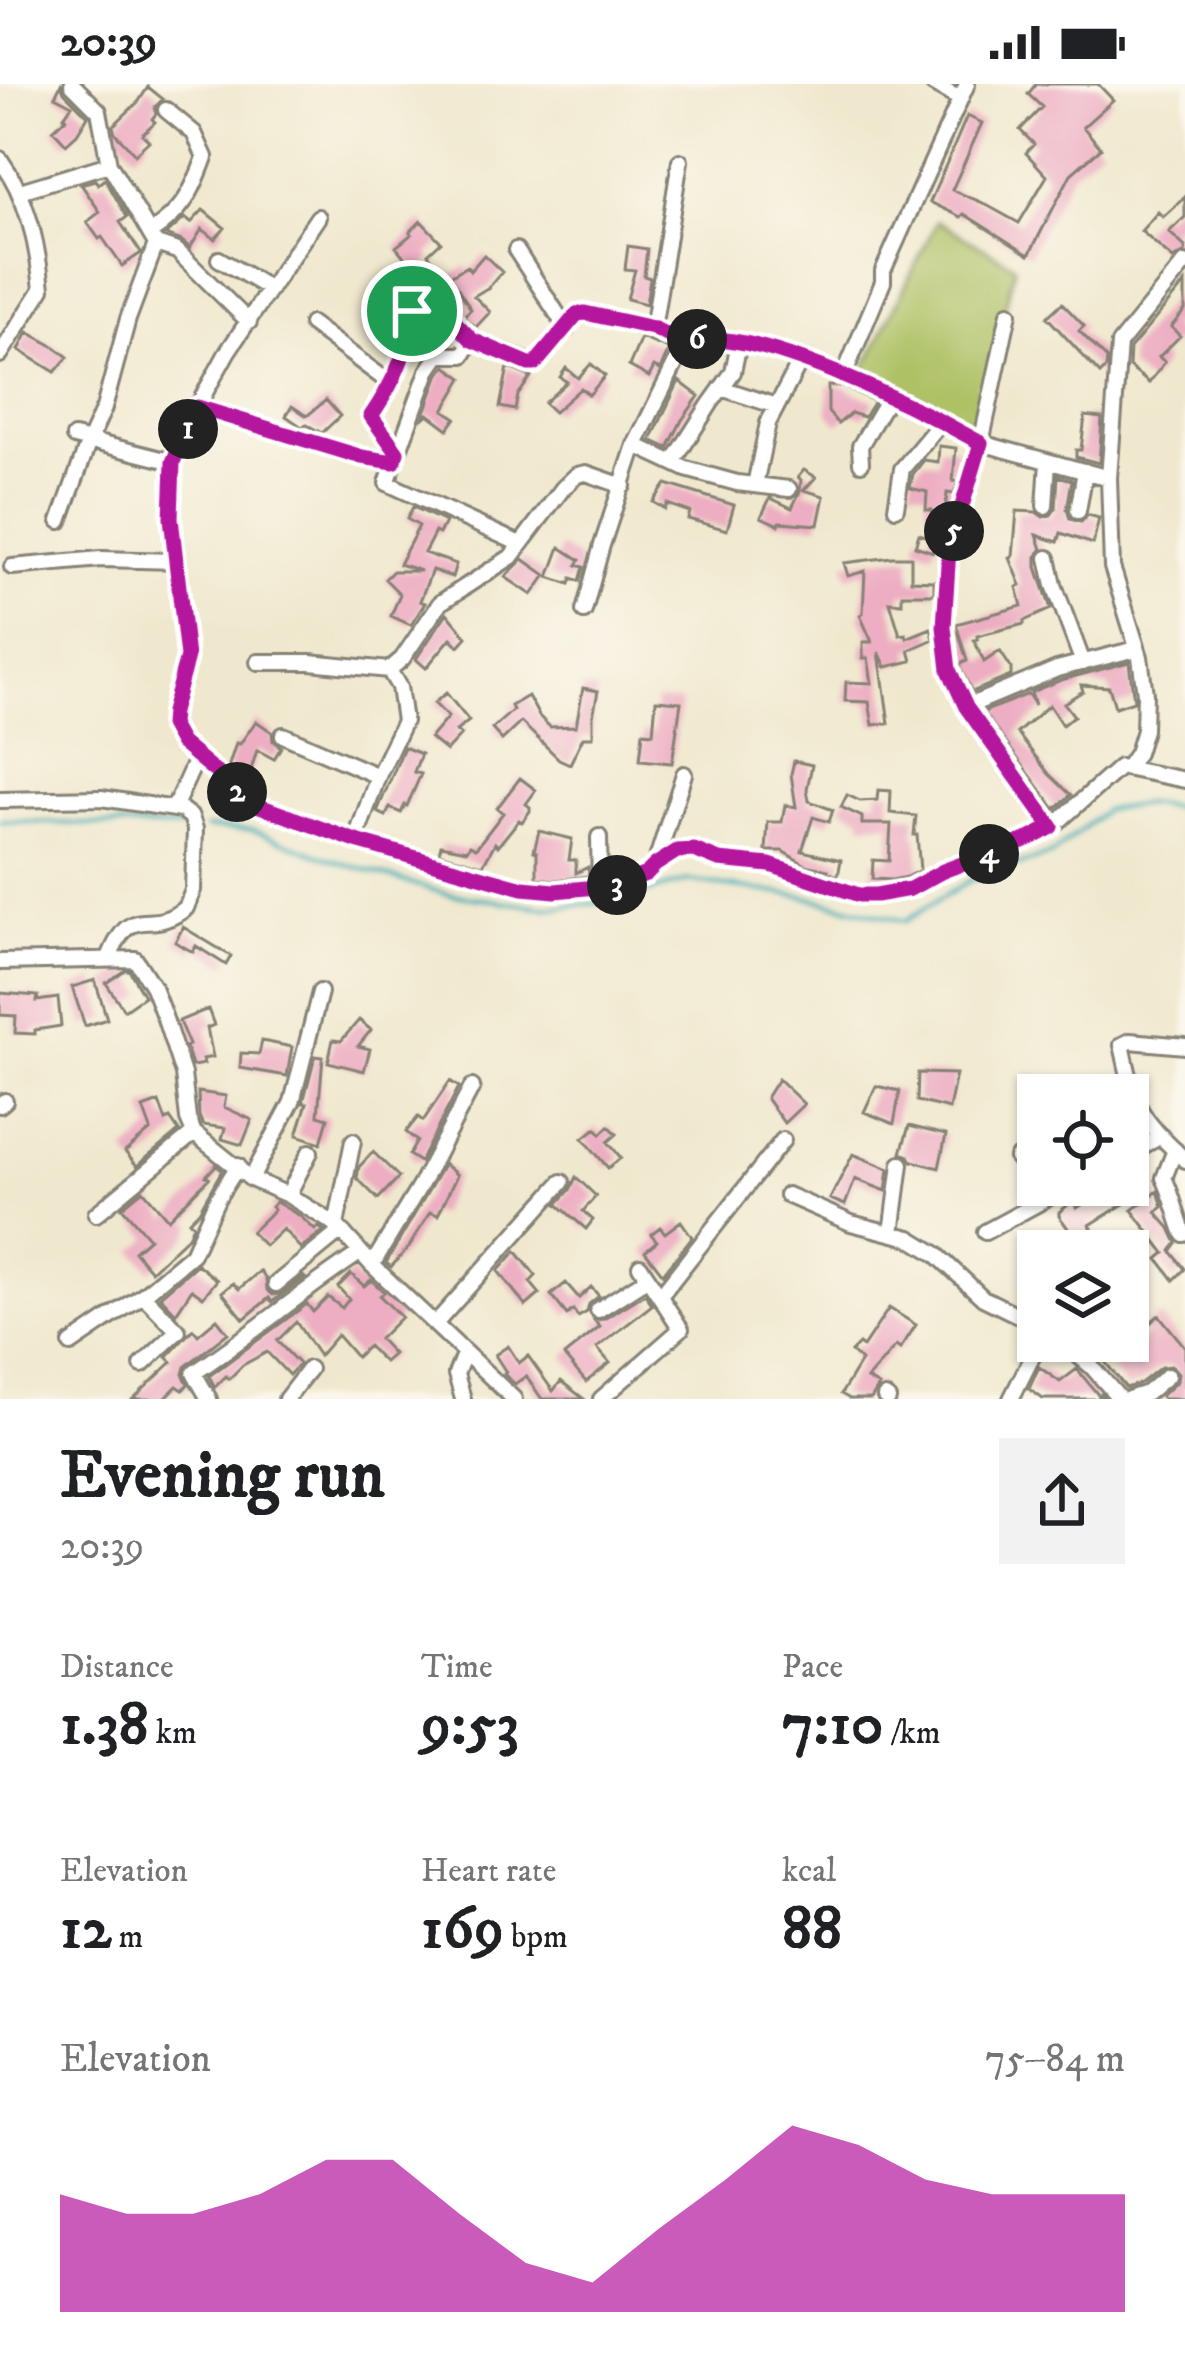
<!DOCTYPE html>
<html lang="en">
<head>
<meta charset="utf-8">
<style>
  body { margin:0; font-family:"IM FELL DW Pica",serif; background:#f2f2f2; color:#202124; height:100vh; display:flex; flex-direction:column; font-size:45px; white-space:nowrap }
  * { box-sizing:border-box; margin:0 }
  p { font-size:39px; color:#757577 }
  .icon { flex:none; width:66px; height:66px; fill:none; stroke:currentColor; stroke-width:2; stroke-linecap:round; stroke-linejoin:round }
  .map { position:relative; height:1315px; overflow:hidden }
  .drawer { display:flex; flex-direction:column; background:#fff; flex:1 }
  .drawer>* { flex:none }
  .controls { position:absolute; left:1017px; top:990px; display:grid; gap:24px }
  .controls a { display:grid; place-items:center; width:132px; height:132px; border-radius:0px; background:#fff; box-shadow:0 3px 9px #0004; font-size:60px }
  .pin { position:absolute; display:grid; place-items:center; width:102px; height:102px; color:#fff; margin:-51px; border:6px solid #fff; border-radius:50%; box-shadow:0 3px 12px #0007 }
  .km { position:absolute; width:60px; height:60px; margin:-30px; border-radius:50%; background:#222; color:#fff; font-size:33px; line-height:60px; text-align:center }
  .round { display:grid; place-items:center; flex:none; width:126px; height:126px; border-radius:0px; background:#f2f2f2 }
  .headline { display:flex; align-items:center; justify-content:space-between; height:204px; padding:0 60px }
  h1 { font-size:66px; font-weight:700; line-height:90px }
  .stats { display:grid; grid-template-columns:repeat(3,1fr); gap:18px; height:204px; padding:12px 60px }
  .stats div { display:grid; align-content:center }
  .stats b { font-size:60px; font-weight:700 }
  .stats small { font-size:33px; font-weight:400 }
  .stats p { font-size:33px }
  .chart { height:336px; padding:24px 60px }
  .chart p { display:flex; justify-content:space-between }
  .chart svg { width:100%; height:216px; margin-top:12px; fill:#b5179e; opacity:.7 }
  .status { display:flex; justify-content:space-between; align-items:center; height:84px; padding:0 60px; background:#fff; direction:ltr }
  .status svg { height:33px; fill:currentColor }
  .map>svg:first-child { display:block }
  .green { fill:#aec165; stroke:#656e40; stroke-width:3 }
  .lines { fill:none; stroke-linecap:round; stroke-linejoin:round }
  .stream { stroke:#39abb4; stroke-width:4.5 }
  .building { fill:#edadc2 }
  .street-casing { stroke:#868275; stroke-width:20 }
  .street { stroke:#fff; stroke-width:14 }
  .route-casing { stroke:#fff; stroke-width:24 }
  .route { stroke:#b5179e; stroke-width:15 }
</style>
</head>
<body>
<div class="status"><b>20:39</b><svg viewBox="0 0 49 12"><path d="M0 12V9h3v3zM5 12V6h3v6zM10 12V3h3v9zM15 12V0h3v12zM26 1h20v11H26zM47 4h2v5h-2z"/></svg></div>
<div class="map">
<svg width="1185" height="1315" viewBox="0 0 1185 1315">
  <rect width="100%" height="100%" fill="#fbf7ec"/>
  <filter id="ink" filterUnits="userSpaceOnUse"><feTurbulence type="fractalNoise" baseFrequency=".00833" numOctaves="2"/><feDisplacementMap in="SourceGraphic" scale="24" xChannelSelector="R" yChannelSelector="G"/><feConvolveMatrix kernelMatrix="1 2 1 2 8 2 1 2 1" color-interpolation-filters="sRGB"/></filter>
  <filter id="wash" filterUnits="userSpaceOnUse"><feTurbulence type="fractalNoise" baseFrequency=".004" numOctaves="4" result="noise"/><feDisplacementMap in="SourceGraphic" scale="48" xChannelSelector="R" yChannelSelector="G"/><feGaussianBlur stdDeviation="2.7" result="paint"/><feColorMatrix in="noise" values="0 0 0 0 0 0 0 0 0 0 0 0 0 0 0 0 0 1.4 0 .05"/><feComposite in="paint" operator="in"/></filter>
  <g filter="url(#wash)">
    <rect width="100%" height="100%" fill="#f0e8ce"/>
    <path class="green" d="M 937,137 L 1015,182 L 977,341 L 861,292 Z"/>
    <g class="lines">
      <path class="stream" d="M 0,737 L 184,744
        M 206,744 L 252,746 L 332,776 L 447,810 L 548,824 L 615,817 L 688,797 L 802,812 L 905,837 L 969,797 L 1052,770 L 1105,726 L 1144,720 L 1185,724"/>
    </g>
    <g id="blocks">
      <path class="building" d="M 61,0 L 64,8 L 88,32 L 77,50 L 66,60 L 53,46 L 66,34 L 64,32 L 72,21 L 55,12 Z
        M 1036,0 L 1098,0 L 1113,16 L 1083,43 L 1101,64 L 1071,90 L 1029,171 L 964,130 L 961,133 L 930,118 L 967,32 L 982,39 L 952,106 L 981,118 L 1019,139 L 1047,92 L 1026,69 L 1034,60 L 1020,46 L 1042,23 L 1028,10 Z
        M 148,3 L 163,15 L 155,23 L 156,30 L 152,35 L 155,38 L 142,50 L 149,57 L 135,70 L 115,49 L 113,42 L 139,17 Z
        M 105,95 L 127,133 L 120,138 L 141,169 L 122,182 L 102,153 L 99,155 L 87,138 L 100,128 L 81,100 L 95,96 L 98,100 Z
        M 1185,113 L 1185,133 L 1169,148 L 1185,163 L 1185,168 L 1173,175 L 1141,147 L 1158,128 L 1163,133 Z
        M 203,126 L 225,144 L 215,155 L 202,145 L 190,164 L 182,157 L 166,151 L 185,134 L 191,139 Z
        M 421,137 L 441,158 L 428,170 L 432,175 L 417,188 L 396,163 L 412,150 L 410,148 Z
        M 628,162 L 647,165 L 644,192 L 650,194 L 646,220 L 627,215 L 635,186 L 625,185 Z
        M 484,171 L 502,188 L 489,203 L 474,212 L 490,228 L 476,243 L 464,232 L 471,225 L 450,192 L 467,182 L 470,187 Z
        M 1185,199 L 1185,226 L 1171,243 L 1180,252 L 1159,273 L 1165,278 L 1149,299 L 1129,283 L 1130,265 Z
        M 1062,219 L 1084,242 L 1079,247 L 1107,275 L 1106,284 L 1100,290 L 1047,233 Z
        M 28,248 L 55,263 L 68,273 L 55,288 L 19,266 Z
        M 641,254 L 669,265 L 660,286 L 654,283 L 649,293 L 629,282 Z
        M 591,280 L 605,292 L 589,311 L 581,304 L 554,328 L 544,319 L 567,298 L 560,293 L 566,284 L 578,294 Z
        M 446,282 L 463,294 L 444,326 L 456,334 L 448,345 L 428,330 L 423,334 L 438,292 Z
        M 508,283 L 531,293 L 518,311 L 515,326 L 500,323 Z
        M 679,297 L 699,312 L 682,336 L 668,364 L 651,356 Z
        M 828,302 L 841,302 L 874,317 L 864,333 L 851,329 L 838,340 L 828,328 Z
        M 326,316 L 340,332 L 322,349 L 307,341 L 302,343 L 286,332 L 292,322 L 307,332 Z
        M 1085,332 L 1102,334 L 1099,379 L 1076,373 L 1076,366 L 1081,366 Z
        M 939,362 L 956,364 L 953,397 L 958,398 L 954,410 L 947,409 L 944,442 L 933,468 L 915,462 L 919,450 L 931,454 L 932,426 L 926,426 L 927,408 L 910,404 L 913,390 L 924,376 L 938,378 Z
        M 804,386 L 816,393 L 804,406 L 824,412 L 818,441 L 780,438 L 779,441 L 761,433 L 770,414 L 792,424 L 800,407 L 801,396 L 798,393 Z
        M 1058,392 L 1072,396 L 1067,425 L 1070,435 L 1081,438 L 1088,431 L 1099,434 L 1093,460 L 1061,449 L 1058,458 L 1037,451 L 1042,465 L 1037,472 L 1037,483 L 1051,525 L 1024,537 L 1024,540 L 977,552 L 978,555 L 974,556 L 984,578 L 1000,567 L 1011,584 L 1011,592 L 972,608 L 960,584 L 960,580 L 967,577 L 956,540 L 1022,522 L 1017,503 L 1021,501 L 1010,474 L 1013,473 L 1017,427 L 1036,428 L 1043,433 L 1051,431 L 1056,424 Z
        M 666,400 L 734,421 L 727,446 L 688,435 L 690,428 L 667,420 L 665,425 L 653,418 Z
        M 413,423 L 445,438 L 439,450 L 435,448 L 424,469 L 456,480 L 452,493 L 432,486 L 420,517 L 425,519 L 411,541 L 391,532 L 400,510 L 385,495 L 393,487 L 421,487 L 399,480 L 419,442 L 407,435 Z
        M 560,463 L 580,476 L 577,481 L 584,483 L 580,497 L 572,494 L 570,500 L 549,493 Z
        M 892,473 L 911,473 L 911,496 L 934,497 L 934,510 L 902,510 L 902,519 L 890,518 L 900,551 L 906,550 L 907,554 L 931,544 L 934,555 L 909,566 L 912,577 L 886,583 L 879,568 L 889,639 L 873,641 L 869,618 L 845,617 L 846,598 L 872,599 L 868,574 L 863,574 L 863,558 L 872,558 L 860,531 L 863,529 L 865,487 L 848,492 L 844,479 Z
        M 523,475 L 546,491 L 532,511 L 505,493 Z
        M 447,529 L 467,553 L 459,562 L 451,554 L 426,584 L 416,575 Z
        M 1129,578 L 1134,617 L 1115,623 L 1109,603 L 1081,601 L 1083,607 L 1064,619 L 1074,632 L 1062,641 L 1049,621 L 1017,649 L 1049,690 L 1071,711 L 1055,725 L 983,628 L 1028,610 L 1035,621 L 1031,608 L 1061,596 Z
        M 583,604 L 598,607 L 593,632 L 593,653 L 583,653 L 570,680 L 559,675 L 521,638 L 502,656 L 492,645 L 513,626 L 511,622 L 528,612 L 539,632 L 550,643 L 576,642 Z
        M 446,609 L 469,637 L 456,647 L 461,651 L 446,667 L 430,654 L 448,633 L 434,619 Z
        M 656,616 L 681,618 L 672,679 L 640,676 L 643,648 L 653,649 Z
        M 256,637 L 272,648 L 273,657 L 281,663 L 274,675 L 257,666 L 247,699 L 228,684 L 236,659 L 240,660 Z
        M 404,663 L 421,670 L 414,688 L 421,690 L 407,722 L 405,721 L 401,729 L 390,723 L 386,732 L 377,728 Z
        M 794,677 L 812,681 L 807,705 L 809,717 L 833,726 L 829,738 L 813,733 L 802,767 L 841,776 L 838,792 L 827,788 L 828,786 L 806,781 L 782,767 L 766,767 L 768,738 L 782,738 L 785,721 L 796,723 L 791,690 Z
        M 520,694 L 536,706 L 526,720 L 530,723 L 530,727 L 522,738 L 519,736 L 498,762 L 495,759 L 483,781 L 439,769 L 441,761 L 467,766 L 470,761 L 476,764 L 503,729 L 497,724 Z
        M 878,706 L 891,707 L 890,729 L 916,732 L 914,751 L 917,751 L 920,786 L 906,793 L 892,796 L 872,795 L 873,776 L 889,777 L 891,740 L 862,740 L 862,733 L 841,723 L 847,711 L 860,717 L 877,716 Z
        M 539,747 L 572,755 L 569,776 L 576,776 L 576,789 L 588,783 L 589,792 L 555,796 L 537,794 L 537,768 L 534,767 Z
        M 183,843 L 231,872 L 226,881 L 196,862 L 193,868 L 175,858 Z
        M 125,886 L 129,886 L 144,912 L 124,926 L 106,899 Z
        M 95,896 L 107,935 L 85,942 L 72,903 Z
        M 0,909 L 38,912 L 37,917 L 58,914 L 61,942 L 35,946 L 35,950 L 15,949 L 16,932 L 0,931 Z
        M 208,925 L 214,941 L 207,944 L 213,973 L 203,975 L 204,980 L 192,982 L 186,962 L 189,961 L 179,937 Z
        M 359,936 L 371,946 L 358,962 L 370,965 L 364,987 L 328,978 L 333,956 L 341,957 Z
        M 262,957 L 292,963 L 287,992 L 240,984 L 241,969 L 259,970 Z
        M 315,972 L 323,973 L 318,1031 L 328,1034 L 321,1059 L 297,1051 L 307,1019 L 303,1019 Z
        M 918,989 L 956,990 L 949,1025 L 917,1017 Z
        M 778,995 L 804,1020 L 784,1039 L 766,1014 Z
        M 450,997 L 459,1003 L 420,1078 L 409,1071 L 417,1057 L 406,1048 L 418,1033 L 423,1037 Z
        M 876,1002 L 900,1007 L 894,1040 L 864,1028 Z
        M 198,1008 L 226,1012 L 224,1023 L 252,1036 L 242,1061 L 222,1055 L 225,1044 L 203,1041 L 199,1032 Z
        M 159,1018 L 166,1037 L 170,1034 L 179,1047 L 137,1082 L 125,1068 L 151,1046 L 143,1024 Z
        M 609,1042 L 617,1050 L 608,1058 L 621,1074 L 608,1084 L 583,1054 L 596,1044 L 601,1050 Z
        M 909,1042 L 946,1051 L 939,1084 L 912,1077 L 909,1072 L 901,1069 Z
        M 373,1068 L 399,1093 L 378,1115 L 357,1094 L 359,1083 Z
        M 853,1070 L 889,1085 L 886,1107 L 855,1095 L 845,1121 L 830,1115 Z
        M 444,1080 L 457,1091 L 438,1131 L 430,1128 L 409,1163 L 391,1183 L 386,1179 Z
        M 216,1081 L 222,1086 L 199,1127 L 189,1137 L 193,1141 L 188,1152 L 151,1187 L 134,1167 L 149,1154 L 122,1123 L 143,1106 L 168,1135 L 209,1094 L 206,1092 Z
        M 576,1093 L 596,1112 L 583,1127 L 593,1136 L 586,1145 L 557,1120 L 570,1106 Z
        M 1114,1101 L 1117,1101 L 1127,1118 L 1090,1141 L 1092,1144 L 1079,1154 L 1075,1154 L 1059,1132 L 1059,1128 L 1073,1117 L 1077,1124 Z
        M 1158,1107 L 1163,1123 L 1156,1128 L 1170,1144 L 1177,1159 L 1171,1167 L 1185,1185 L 1174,1196 L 1158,1175 L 1165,1169 L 1132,1126 Z
        M 276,1118 L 300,1132 L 315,1146 L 319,1143 L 324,1147 L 301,1165 L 283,1145 L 265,1162 L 251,1148 L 274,1126 L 271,1123 Z
        M 681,1137 L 692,1153 L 663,1190 L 645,1167 L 657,1157 L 651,1150 L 660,1143 L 665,1149 Z
        M 516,1167 L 536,1192 L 530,1198 L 540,1210 L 526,1222 L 498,1187 Z
        M 197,1180 L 217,1196 L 203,1213 L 192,1205 L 176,1229 L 160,1212 Z
        M 260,1187 L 266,1195 L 267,1206 L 273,1211 L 282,1209 L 303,1192 L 305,1194 L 272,1218 L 269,1214 L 244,1235 L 222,1208 L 233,1199 L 239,1205 Z
        M 351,1190 L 364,1202 L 371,1196 L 384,1208 L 380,1212 L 401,1233 L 379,1255 L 393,1270 L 384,1278 L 368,1262 L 356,1273 L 337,1251 L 319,1272 L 296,1238 L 277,1257 L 299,1280 L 289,1291 L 267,1268 L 243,1281 L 229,1295 L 226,1292 L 215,1303 L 209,1292 L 307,1220 L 313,1228 L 328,1213 L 342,1224 L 349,1215 L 338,1203 Z
        M 566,1199 L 579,1214 L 591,1203 L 599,1212 L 589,1220 L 587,1228 L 578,1233 L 573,1226 L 567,1231 L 551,1211 Z
        M 645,1210 L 652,1221 L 597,1264 L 610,1279 L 586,1298 L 564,1272 L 600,1243 L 594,1236 L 604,1235 Z
        M 889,1224 L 916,1241 L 900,1265 L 896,1262 L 867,1295 L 879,1302 L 871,1315 L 850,1315 L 841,1310 L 861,1277 L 851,1268 L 859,1260 L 863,1263 Z
        M 1159,1231 L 1185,1263 L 1185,1315 L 1164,1315 L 1161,1312 L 1177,1297 L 1178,1289 L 1172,1282 L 1161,1283 L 1141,1299 L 1126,1304 L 1101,1273 L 1119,1257 L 1129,1268 L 1148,1250 L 1143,1245 Z
        M 217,1235 L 228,1249 L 185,1283 L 183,1290 L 188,1300 L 183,1306 L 177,1302 L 164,1315 L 133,1315 L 172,1278 L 167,1273 L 193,1245 L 198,1251 Z
        M 508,1262 L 519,1279 L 528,1272 L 553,1307 L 561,1297 L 584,1315 L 542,1315 L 526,1292 L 515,1300 L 504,1290 L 506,1288 L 495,1271 Z
        M 1039,1283 L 1060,1298 L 1077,1285 L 1099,1312 L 1101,1310 L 1105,1315 L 1043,1315 L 1029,1305 Z"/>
    </g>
  </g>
  <g filter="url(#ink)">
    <use href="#blocks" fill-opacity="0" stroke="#868275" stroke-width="3"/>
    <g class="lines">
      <g class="street-casing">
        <path id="street" d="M 72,0 L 99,27 L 109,80 L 156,160 L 177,167 L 249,238
          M 933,0 L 960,15
          M 0,75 C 28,114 37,158 42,205 L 0,271
          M 20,107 L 109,80
          M 318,133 L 228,267 L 197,323 L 173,378 L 171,434 L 187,573 L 172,628 L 171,641 L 181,659 L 254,720 L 355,757 L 523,804 L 555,807 L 617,801 L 646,791 L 655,781 L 677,767 L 694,767 L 719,776 L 770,781 L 859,811 L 876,811 L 910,804 L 943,787 L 1031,755 L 1052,743 L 1120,683 L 1185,696
          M 150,149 C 183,127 192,109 205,73 L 194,49 L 166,26
          M 516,166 L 567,245
          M 219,175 L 270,205
          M 311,240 L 391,300
          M 653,245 L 680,77
          M 844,291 L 916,323 L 981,359 L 1109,394
          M 721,304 L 777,322
          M 197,323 L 362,373 L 394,378
          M 74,353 L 173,378
          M 635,361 L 686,385 L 737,399 L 789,405
          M 397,369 L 371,332 C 385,311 397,291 404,267 C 410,247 410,227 423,209 L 436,218 L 472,256
          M 673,378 L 710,320 L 733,288 L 739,259
          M 861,379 L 860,362 L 889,313
          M 755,401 L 768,339 L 801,276
          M 1045,422 L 1048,378
          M 896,424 L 902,385 L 942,337
          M 1078,427 L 1085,387
          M 60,437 L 89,357 L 104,324 L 128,235 L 156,160
          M 520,460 L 387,399 L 428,287 L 439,271 L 463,271 L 472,256 L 535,280 L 577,231 L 585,229 L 653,245 L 685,260
          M 1048,474 L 1054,501 L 1083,579
          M 12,483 L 101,475 L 176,477
          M 584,527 L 602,461 L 635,361 L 685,260 C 720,243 807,278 844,291 L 883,198 L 883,187 L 967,0
          M 258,578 L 310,578 L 389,586 L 402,575 L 440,519 L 511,473 L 563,404 L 577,391 L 586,389 L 623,402
          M 966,623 L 949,587 L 944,543 L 946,488 L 949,465 L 981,359 L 1009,229
          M 283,651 L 378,692
          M 1127,684 L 1137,669 L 1144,646 L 1145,610 L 1140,573 L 1112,483 L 1109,394 L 1119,260 L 1185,179
          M 0,716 L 101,714 L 182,726 L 191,733 L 195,745 L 193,806 L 186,824 C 146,855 133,814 109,874
          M 174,724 L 197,673
          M 1052,743 L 966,623 L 1057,585 L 1136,565
          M 599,753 L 600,805
          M 355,757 L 378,692 L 404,637 L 399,603 L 389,586
          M 655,781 L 684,690
          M 0,878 L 135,875 L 153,903 L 165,935 L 183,990 L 188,1035 L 194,1049 L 251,1095 L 288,1111 L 336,1141 L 372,1181 L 514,1315
          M 1185,962 L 1130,957 L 1122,961 C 1127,981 1130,1003 1138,1021 C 1148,1042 1168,1060 1185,1076
          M 0,1021 L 5,1017
          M 1175,1066 L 1164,1094 C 1173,1112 1176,1130 1184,1150
          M 1128,1070 L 1161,1052
          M 1017,1074 L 1038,1061
          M 251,1095 L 292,1018 L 320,908
          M 288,1111 L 310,1068
          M 787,1111 L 851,1139 L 910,1154 L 936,1170 L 983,1214 L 1038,1241
          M 96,1130 L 194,1049
          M 336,1141 L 353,1057
          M 985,1148 L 1072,1101
          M 892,1149 L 901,1080
          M 372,1181 L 421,1100 L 472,1003
          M 276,1200 L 341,1147
          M 660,1212 L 783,1056
          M 598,1226 L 648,1194
          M 435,1240 L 562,1098
          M 1061,1257 L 1092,1283 L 1120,1315
          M 71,1260 L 143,1211 L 192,1170 L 217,1115 L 238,1082
          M 142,1281 L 178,1247 L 143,1211
          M 885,1313 L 888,1315
          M 209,1315 L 194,1289 C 251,1251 302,1207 360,1169
          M 286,1315 L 309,1285
          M 463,1315 L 456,1290 L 464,1270
          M 601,1315 L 681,1245 L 640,1182
          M 1011,1315 L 1040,1257
          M 1129,1315 L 1147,1309 L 1167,1292"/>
      </g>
      <use href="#street" class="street"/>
    </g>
  </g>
  <g class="lines" filter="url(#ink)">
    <g class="route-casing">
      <path id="route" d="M 422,209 L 436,218 L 472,256 L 529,280 L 535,280 L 577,230 L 585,229 L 653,244 L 685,260 C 740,232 927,329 981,359 L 949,465 L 944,543 L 949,586 L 966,623 L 1052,743 L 1031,754 L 943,787 L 910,805 L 876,811 L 859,811 L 770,781 L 719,776 L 694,766 L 677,767 L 655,781 L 646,790 L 617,801 L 555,807 L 523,804 L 356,757 L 254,720 L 181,659 L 171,641 L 172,628 L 187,573 L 171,434 L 173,378 L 197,323 L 362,373 L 394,378 L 397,368 L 371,332 C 385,311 397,291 404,267 C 410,247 410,227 422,209 Z"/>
    </g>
    <use href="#route" class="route"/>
  </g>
</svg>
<div class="controls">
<a><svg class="icon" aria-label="locate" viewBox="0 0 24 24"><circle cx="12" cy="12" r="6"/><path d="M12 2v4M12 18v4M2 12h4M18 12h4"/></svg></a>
<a><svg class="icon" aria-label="layers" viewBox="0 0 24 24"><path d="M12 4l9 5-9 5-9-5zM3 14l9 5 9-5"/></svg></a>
</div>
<div class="pin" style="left:412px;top:227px;background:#1e9e55"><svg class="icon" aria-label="arrive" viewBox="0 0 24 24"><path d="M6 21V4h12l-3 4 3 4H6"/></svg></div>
<b class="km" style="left:188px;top:345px">1</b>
<b class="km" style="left:237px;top:708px">2</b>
<b class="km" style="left:617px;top:801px">3</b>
<b class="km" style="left:989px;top:770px">4</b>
<b class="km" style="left:954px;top:447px">5</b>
<b class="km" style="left:697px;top:255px">6</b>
</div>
<section class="drawer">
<div class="headline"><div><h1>Evening run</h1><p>20:39</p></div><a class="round"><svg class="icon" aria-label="share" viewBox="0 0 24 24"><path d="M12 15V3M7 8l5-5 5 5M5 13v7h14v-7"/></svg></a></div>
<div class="stats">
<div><p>Distance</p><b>1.38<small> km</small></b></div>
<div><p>Time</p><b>9:53</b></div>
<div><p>Pace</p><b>7:10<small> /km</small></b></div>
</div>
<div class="stats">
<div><p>Elevation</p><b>12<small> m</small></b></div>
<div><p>Heart rate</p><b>169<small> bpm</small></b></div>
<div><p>kcal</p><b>88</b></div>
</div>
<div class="chart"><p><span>Elevation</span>75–84 m</p>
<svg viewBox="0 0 160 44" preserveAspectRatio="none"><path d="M0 44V20L10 24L20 24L30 20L40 13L50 13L60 24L70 34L80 38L90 27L100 17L110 6L120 10L130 17L140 20L150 20L160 20V44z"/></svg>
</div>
</section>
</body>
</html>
